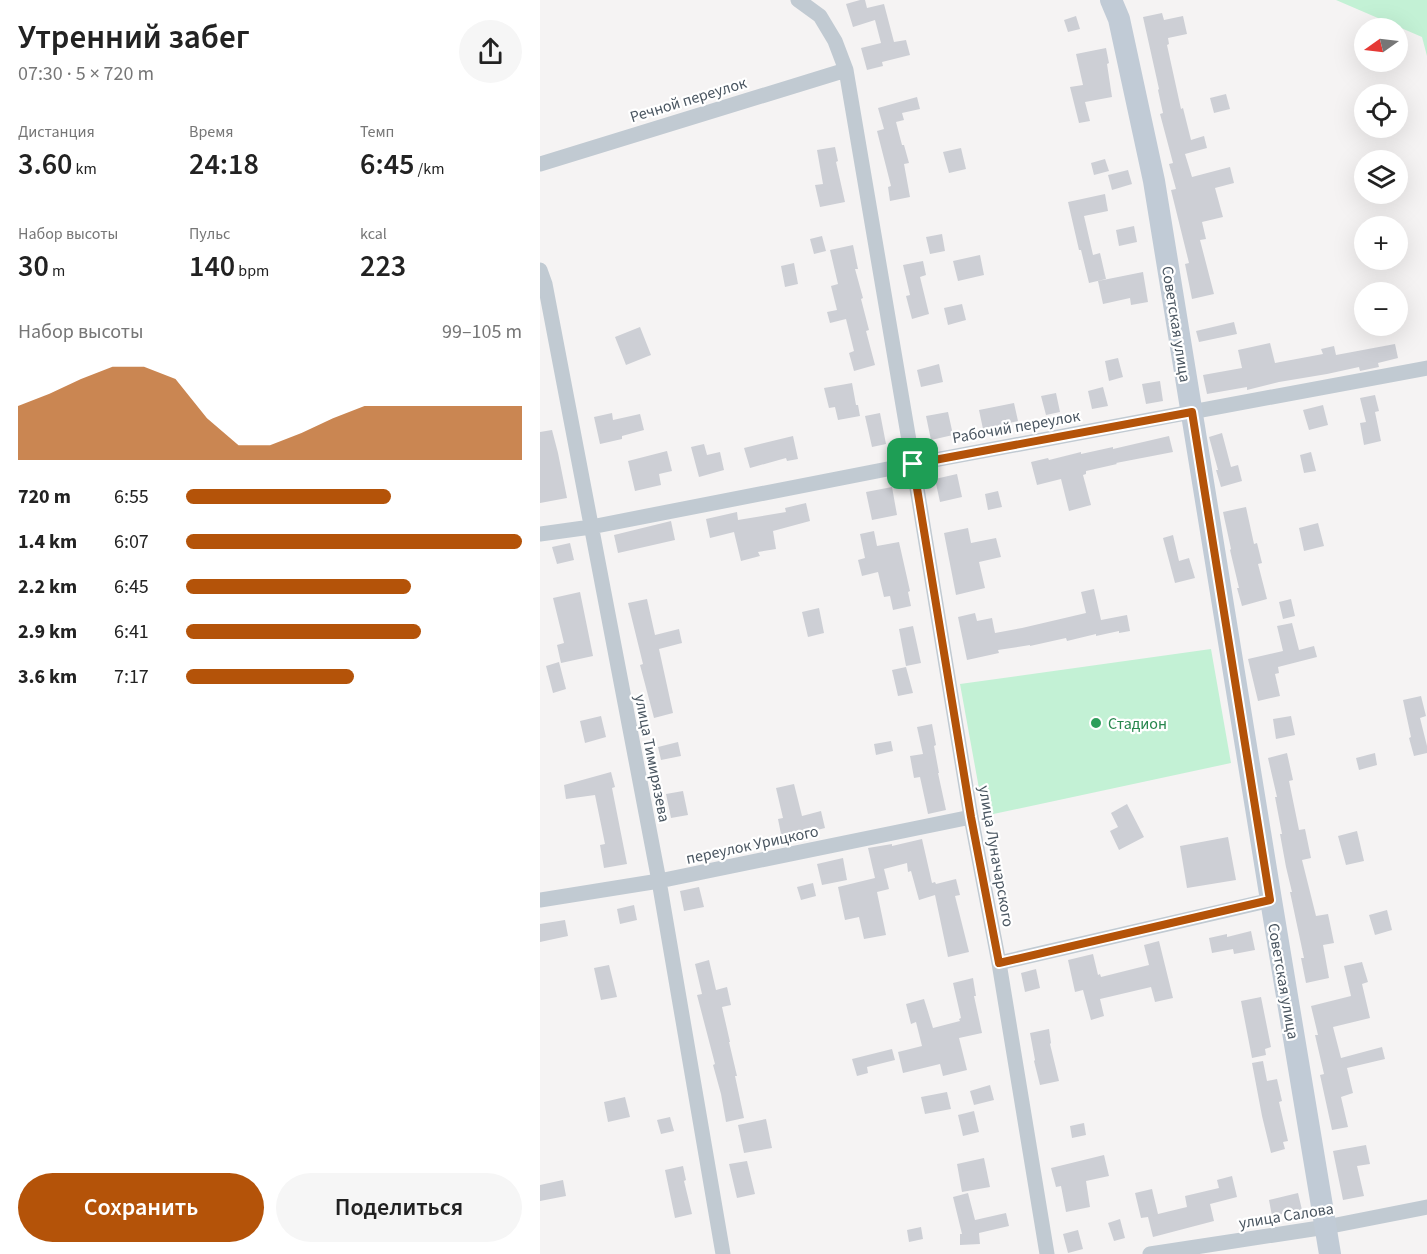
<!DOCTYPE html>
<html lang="ru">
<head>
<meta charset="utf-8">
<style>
  body { margin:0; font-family:"Source Sans 3",sans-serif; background:#f6f6f6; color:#222; height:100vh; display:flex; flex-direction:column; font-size:22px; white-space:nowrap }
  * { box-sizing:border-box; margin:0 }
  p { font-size:20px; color:#767676 }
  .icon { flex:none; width:33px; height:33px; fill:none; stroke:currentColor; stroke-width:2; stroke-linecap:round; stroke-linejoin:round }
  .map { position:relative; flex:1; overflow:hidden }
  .details { display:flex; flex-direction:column; background:#fff; width:540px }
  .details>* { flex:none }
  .needle { width:39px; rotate:256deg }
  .fabs { position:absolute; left:814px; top:18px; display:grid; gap:12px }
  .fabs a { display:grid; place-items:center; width:54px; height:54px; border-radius:50%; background:#fff; box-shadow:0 6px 24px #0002; font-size:30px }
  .pin { position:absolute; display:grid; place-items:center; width:51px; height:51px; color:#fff; margin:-26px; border-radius:12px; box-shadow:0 3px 9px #0006 }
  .round { display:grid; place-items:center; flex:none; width:63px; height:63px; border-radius:32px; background:#f6f6f6 }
  .summary { display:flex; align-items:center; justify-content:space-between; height:102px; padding:0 18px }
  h1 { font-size:33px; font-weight:600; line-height:45px }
  .stats { display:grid; grid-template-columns:repeat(3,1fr); gap:9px; height:102px; padding:6px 18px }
  .stats div { display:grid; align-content:center }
  .stats b { font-size:30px; font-weight:600 }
  .stats small { font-size:16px; font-weight:400 }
  .stats p { font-size:16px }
  .chart { height:168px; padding:12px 18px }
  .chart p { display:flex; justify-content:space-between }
  .chart svg { width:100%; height:108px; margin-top:6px; fill:#b45309; opacity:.7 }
  .cta { display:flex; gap:12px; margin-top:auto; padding:12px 18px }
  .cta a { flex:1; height:69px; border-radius:36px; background:#b45309; color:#fff; font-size:24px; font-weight:600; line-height:69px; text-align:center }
  .cta a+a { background:#f6f6f6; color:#222 }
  ul { padding:0 18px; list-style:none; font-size:20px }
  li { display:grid; grid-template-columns:96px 72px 1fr; align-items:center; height:45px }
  li i { height:15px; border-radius:8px; background:#b45309 }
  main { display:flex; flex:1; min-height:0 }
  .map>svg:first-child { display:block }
  .green { fill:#c3f1d5 }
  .building { fill:#cdcfd5 }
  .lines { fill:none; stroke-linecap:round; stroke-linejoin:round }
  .street { stroke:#c1cad2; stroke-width:15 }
  .secondary { stroke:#c1cbd6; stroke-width:22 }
  .route-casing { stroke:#fff; stroke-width:12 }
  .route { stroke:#b45309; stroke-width:8 }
  .leisure-dot { fill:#2e9e5b; stroke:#fff; stroke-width:2 }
  .labels { text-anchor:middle; stroke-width:4.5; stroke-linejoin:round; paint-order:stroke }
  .street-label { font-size:16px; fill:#4a5661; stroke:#fff }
  .leisure-label { font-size:16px; fill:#27864d; stroke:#fff; text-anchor:start }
</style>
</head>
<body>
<main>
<section class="details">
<div class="summary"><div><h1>Утренний забег</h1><p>07:30 · 5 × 720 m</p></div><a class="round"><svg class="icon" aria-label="share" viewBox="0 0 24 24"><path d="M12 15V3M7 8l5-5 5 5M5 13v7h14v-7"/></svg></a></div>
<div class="stats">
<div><p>Дистанция</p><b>3.60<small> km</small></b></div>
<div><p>Время</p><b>24:18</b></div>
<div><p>Темп</p><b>6:45<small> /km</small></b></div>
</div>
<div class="stats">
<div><p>Набор высоты</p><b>30<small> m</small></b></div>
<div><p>Пульс</p><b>140<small> bpm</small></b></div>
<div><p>kcal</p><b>223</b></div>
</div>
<div class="chart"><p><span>Набор высоты</span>99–105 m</p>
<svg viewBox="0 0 160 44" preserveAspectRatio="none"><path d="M0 44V22L10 17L20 11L30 6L40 6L50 11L60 27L70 38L80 38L90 33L100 27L110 22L120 22L130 22L140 22L150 22L160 22V44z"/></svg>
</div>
<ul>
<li><b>720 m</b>6:55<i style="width:61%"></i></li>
<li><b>1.4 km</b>6:07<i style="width:100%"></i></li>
<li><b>2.2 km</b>6:45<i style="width:67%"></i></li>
<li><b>2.9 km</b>6:41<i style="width:70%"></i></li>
<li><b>3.6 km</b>7:17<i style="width:50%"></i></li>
</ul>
<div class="cta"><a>Сохранить</a><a>Поделиться</a></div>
</section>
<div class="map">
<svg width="887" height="1254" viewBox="0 0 887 1254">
  <rect width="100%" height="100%" fill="#f5f3f3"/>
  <path class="green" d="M 796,0 L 887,0 L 887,56 L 882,37 Z
    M 671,649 L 691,763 L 444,816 L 420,684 Z"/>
  <path class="building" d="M 320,0 L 325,0 L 327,8 L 344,4 L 354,42 L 366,40 L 370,55 L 342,62 L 343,66 L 327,70 L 321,48 L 341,43 L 335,20 L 313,27 L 306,4 Z
    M 622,13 L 624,20 L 643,16 L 647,34 L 628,38 L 629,44 L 627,45 L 641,109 L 643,108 L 651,140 L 664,136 L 667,148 L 645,154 L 652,177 L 690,167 L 694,183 L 675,188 L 683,217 L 662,222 L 666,239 L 660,240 L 674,294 L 652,299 L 645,264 L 649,263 L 631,190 L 636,189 L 629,164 L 633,163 L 620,114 L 623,113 L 618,90 L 619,89 L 603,17 Z
    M 536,16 L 540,29 L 528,32 L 524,20 Z
    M 566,48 L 569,63 L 567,64 L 572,97 L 545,102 L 550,121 L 539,123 L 530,87 L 543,85 L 536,54 Z
    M 686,94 L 690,109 L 674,113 L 670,98 Z
    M 377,97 L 380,109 L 362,113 L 364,120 L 356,122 L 362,145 L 364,145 L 369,163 L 364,164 L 370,197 L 350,201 L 348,187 L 351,186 L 337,131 L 344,129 L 338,108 Z
    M 295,147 L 298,161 L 296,162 L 305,202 L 280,207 L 275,185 L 283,184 L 277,150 Z
    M 421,148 L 426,169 L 409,173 L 403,152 Z
    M 565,159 L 569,171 L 554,175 L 551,163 Z
    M 588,170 L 592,184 L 572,190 L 568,175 Z
    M 565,194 L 568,211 L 544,216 L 553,255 L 560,253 L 566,279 L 549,283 L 541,250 L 539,250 L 528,202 Z
    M 594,226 L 597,242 L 579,246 L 576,230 Z
    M 402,234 L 405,251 L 390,254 L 386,237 Z
    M 282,236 L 286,251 L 274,254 L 270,239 Z
    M 313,245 L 318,269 L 315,269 L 323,298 L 321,299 L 329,330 L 326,331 L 335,365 L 314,371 L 309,353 L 314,351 L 306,319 L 290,323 L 287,312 L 297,310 L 291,286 L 298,284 L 290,250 Z
    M 440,255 L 444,275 L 418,281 L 413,261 Z
    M 383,261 L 386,275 L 380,277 L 389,314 L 372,319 L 366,296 L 370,295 L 363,265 Z
    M 254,263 L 258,284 L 245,287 L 241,266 Z
    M 603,272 L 608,302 L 591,305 L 590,298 L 563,304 L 558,281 Z
    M 422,304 L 426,320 L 408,325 L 404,308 Z
    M 694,322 L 697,334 L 659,342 L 656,331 Z
    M 100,327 L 111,355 L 86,365 L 75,337 Z
    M 730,343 L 735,363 L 783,354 L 781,349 L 794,346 L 796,355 L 855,344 L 858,358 L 838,363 L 839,367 L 820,371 L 819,367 L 787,374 L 739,382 L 707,390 L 707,387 L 667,394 L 663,375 L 702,368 L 698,350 Z
    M 578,358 L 583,377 L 569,381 L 565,361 Z
    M 399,364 L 403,382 L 381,387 L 377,370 Z
    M 620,381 L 623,401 L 606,404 L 602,384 Z
    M 312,383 L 316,405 L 318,405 L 320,416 L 298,420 L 295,407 L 289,408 L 284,388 Z
    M 563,387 L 568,406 L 552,409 L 548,391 Z
    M 516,393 L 520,412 L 506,415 L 501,396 Z
    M 835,395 L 839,411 L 835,412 L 841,441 L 824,445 L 820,423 L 826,422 L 820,398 Z
    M 474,403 L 478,421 L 443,429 L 439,410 Z
    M 783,405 L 788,425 L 769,430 L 763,410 Z
    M 408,412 L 413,435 L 391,440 L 386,416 Z
    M 72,413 L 73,420 L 100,414 L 104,430 L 82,436 L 82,439 L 60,444 L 54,417 Z
    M 340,413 L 346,444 L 332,447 L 325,416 Z
    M 12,430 L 18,453 L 27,498 L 0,503 L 0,432 Z
    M 682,433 L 691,467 L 698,465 L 702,481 L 681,487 L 676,470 L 678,470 L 669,437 Z
    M 253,436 L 258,459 L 247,461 L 246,458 L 210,468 L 204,448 Z
    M 629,436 L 633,452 L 576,463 L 577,464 L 546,471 L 546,474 L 543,475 L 551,505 L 529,511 L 521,479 L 497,485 L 491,462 L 508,458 L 509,460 L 541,452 L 541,454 L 573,447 L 573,449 Z
    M 164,444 L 167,455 L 180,452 L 184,470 L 159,477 L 151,447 Z
    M 127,451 L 132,471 L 119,474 L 121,485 L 95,491 L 88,461 Z
    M 771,452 L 776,471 L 764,473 L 760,455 Z
    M 417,474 L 422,497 L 400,502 L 395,479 Z
    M 352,487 L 357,515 L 332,520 L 326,492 Z
    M 458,491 L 462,507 L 448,510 L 445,494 Z
    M 266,503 L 270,521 L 233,531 L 236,549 L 218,552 L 220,556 L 201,561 L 194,532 L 170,538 L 166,519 L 197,512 L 198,520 L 246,512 L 245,508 Z
    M 706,507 L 714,544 L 717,543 L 722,563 L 718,564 L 727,599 L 702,606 L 697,588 L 699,588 L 690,550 L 691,549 L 683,512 Z
    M 131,521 L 135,540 L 78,553 L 74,535 Z
    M 778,523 L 784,546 L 764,551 L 759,528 Z
    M 428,528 L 431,543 L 456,538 L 461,557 L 439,562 L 445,588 L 416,595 L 404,533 Z
    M 334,531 L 337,546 L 359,542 L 370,591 L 368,592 L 371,606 L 353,610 L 350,596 L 344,597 L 338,572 L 322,576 L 318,560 L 325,558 L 320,534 Z
    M 633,535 L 639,561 L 649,558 L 655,578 L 635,583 L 623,538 Z
    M 30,543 L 34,560 L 17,564 L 12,547 Z
    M 554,589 L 561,620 L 587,615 L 590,631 L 579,633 L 579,631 L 556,636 L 556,634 L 527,641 L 526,638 L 490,646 L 490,645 L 458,650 L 459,653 L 427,660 L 418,617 L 435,613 L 437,621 L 452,618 L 455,633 L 482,628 L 546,613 L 541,592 Z
    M 40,592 L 53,656 L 21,663 L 17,645 L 24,643 L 13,598 Z
    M 107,599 L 115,635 L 139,629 L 142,643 L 119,649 L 133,713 L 114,718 L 100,665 L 103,664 L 88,603 Z
    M 751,599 L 755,616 L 743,619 L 739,602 Z
    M 279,608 L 284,633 L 268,637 L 262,612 Z
    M 752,623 L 759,650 L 774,646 L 777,657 L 738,667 L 739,673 L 735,674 L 740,696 L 718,701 L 708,659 L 743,651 L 737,626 Z
    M 373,626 L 381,663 L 366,666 L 359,629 Z
    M 19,662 L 26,689 L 13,693 L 6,666 Z
    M 366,667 L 373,693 L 358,696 L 352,670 Z
    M 881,696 L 886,716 L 880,718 L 887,746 L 887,753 L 874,756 L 869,738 L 871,737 L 863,700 Z
    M 61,716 L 66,737 L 45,743 L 40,721 Z
    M 751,716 L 755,735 L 736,739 L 733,719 Z
    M 392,724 L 396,745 L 394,746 L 399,773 L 398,773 L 406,810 L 388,814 L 380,777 L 374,778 L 370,756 L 383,754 L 377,727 Z
    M 351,741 L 353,751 L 336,755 L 334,744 Z
    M 138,742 L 141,756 L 121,760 L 118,747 Z
    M 747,753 L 753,780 L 749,781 L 759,830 L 765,829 L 771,858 L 762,860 L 776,916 L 788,914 L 794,943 L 783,945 L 789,978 L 766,983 L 761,958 L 764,958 L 750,892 L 752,892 L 746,867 L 740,834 L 742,834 L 735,797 L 737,797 L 728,758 Z
    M 835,753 L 837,765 L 819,770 L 816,758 Z
    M 71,772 L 75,787 L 72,788 L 87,864 L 64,868 L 60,845 L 65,844 L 55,795 L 26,799 L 24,785 Z
    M 254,784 L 262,816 L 281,811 L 285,828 L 242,839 L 238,819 L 243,818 L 236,788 Z
    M 143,791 L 148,815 L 131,818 L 126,794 Z
    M 587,804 L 604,837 L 579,850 L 570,831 L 578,827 L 571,813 Z
    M 817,831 L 824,861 L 806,865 L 798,836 Z
    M 688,837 L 696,880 L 647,888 L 640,846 Z
    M 382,839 L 392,883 L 395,882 L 396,884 L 416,879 L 420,895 L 415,896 L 429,952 L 408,957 L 395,895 L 379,900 L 371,871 L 368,872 L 367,863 L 344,869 L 349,889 L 337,892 L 346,935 L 324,939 L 319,917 L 305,920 L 298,887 L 335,878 L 328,848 L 352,844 L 352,846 Z
    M 303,858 L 307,880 L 282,885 L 277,864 Z
    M 273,883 L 276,896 L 261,900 L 257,887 Z
    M 159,887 L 164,907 L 144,911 L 140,891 Z
    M 94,905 L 97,920 L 80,924 L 77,909 Z
    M 847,910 L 852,930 L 835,935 L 829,915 Z
    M 25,920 L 28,936 L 0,942 L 0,924 Z
    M 711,931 L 715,950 L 694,954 L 693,949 L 672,953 L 669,938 L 687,934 L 687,937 Z
    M 619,941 L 633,998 L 615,1002 L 611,987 L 560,999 L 564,1016 L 551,1020 L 543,990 L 535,992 L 528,960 L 553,954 L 558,975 L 560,974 L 561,977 L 609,965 L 604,945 Z
    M 169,960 L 176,990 L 187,987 L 191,1005 L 182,1007 L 190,1042 L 189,1042 L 197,1076 L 195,1076 L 204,1118 L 186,1122 L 181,1094 L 173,1065 L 175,1064 L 157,995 L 162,994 L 155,964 Z
    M 822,962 L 828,982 L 822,984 L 830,1018 L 793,1027 L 801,1058 L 842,1047 L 845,1059 L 807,1068 L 813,1093 L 801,1097 L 808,1127 L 792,1130 L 780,1075 L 784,1074 L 775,1035 L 778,1035 L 771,1006 L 811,996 L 804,966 Z
    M 69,965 L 77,997 L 61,1000 L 54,968 Z
    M 496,969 L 500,988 L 485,992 L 481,973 Z
    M 433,978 L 436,996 L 434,996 L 442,1033 L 419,1038 L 427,1070 L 403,1076 L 400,1064 L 363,1073 L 358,1052 L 382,1046 L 376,1022 L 371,1024 L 366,1004 L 384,999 L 393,1028 L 420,1021 L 419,1019 L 421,1018 L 413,983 Z
    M 721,997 L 731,1047 L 725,1049 L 726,1055 L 712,1058 L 701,1001 Z
    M 509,1029 L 511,1043 L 510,1044 L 519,1081 L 500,1085 L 494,1061 L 495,1060 L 490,1033 Z
    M 352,1049 L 355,1060 L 327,1067 L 328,1073 L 317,1076 L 312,1059 Z
    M 723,1061 L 727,1081 L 737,1079 L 742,1101 L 739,1102 L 748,1141 L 743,1142 L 745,1149 L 731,1153 L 722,1116 L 712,1063 Z
    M 450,1085 L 454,1100 L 434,1105 L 430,1091 Z
    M 407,1092 L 411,1109 L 385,1114 L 381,1097 Z
    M 85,1097 L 90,1117 L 68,1122 L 64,1102 Z
    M 434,1111 L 439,1132 L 423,1136 L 418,1115 Z
    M 130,1117 L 134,1131 L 121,1134 L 117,1120 Z
    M 226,1119 L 232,1148 L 204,1153 L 198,1125 Z
    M 544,1123 L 546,1135 L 532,1138 L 530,1126 Z
    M 826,1145 L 830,1164 L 817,1166 L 824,1196 L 803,1200 L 793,1151 Z
    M 564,1155 L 569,1176 L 546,1181 L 550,1207 L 526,1212 L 521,1186 L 516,1187 L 511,1168 Z
    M 444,1158 L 450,1187 L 422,1192 L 417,1164 Z
    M 207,1161 L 215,1194 L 197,1198 L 189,1164 Z
    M 143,1166 L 146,1180 L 144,1181 L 152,1214 L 135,1218 L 125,1170 Z
    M 692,1176 L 697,1197 L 670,1204 L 674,1221 L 613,1237 L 608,1217 L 601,1218 L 595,1193 L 612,1189 L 618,1214 L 647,1207 L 645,1196 L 679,1188 L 677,1180 Z
    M 23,1180 L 26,1196 L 0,1201 L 0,1185 Z
    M 428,1193 L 435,1220 L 466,1213 L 469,1226 L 439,1233 L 440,1244 L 420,1245 L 420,1234 L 422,1234 L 413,1197 Z
    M 758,1193 L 762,1210 L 732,1216 L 729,1200 Z
    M 580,1219 L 585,1238 L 574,1241 L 568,1223 Z
    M 381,1227 L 383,1239 L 369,1242 L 367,1230 Z
    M 538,1230 L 543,1249 L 528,1253 L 523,1234 Z"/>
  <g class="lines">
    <path class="street" d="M 258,0 L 280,16 L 295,41 L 306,70 L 373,464 L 431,817 L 459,963 L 507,1254
      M 0,164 L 306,70
      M 0,270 L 5,284 L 119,881 L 183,1254
      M 0,534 L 51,527 L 373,464 L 887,368
      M 0,900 L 119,881 L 431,817
      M 459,963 L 731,900
      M 610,1254 L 786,1227 L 887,1207"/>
    <path class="secondary" d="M 571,0 L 579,19 L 614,181 L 731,900 L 790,1254"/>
  </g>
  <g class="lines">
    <g class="route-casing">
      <path id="route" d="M 652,412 L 730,900 L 459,963 L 431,817 L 373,464 Z"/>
    </g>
    <use href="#route" class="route"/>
  </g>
  <circle class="leisure-dot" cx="556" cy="723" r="6"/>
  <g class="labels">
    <g class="street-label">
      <text transform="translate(148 99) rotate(-17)" y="6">Речной переулок</text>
      <text transform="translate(637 324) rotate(81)" y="6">Советская улица</text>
      <text transform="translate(476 426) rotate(-10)" y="6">Рабочий переулок</text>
      <text transform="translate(113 758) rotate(79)" y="6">улица Тимирязева</text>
      <text transform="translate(212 844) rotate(-12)" y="6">переулок Урицкого</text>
      <text transform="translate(457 856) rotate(80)" y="6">улица Луначарского</text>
      <text transform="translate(744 981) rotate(80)" y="6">Советская улица</text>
      <text transform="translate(746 1215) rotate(-9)" y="6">улица Салова</text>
    </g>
    <g class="leisure-label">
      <text x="568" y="729">Стадион</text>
    </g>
  </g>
</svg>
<div class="fabs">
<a><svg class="needle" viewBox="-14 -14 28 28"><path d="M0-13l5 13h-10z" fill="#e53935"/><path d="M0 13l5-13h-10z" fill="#767676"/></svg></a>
<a><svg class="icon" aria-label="locate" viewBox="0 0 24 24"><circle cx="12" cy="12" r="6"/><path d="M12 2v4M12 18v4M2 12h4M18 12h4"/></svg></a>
<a><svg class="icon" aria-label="layers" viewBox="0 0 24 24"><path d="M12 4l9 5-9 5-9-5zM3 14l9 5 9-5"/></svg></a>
<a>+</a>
<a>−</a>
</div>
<div class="pin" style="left:373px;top:464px;background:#1e9e55"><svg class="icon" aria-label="arrive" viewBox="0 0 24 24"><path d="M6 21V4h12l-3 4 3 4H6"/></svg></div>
</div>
</main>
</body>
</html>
